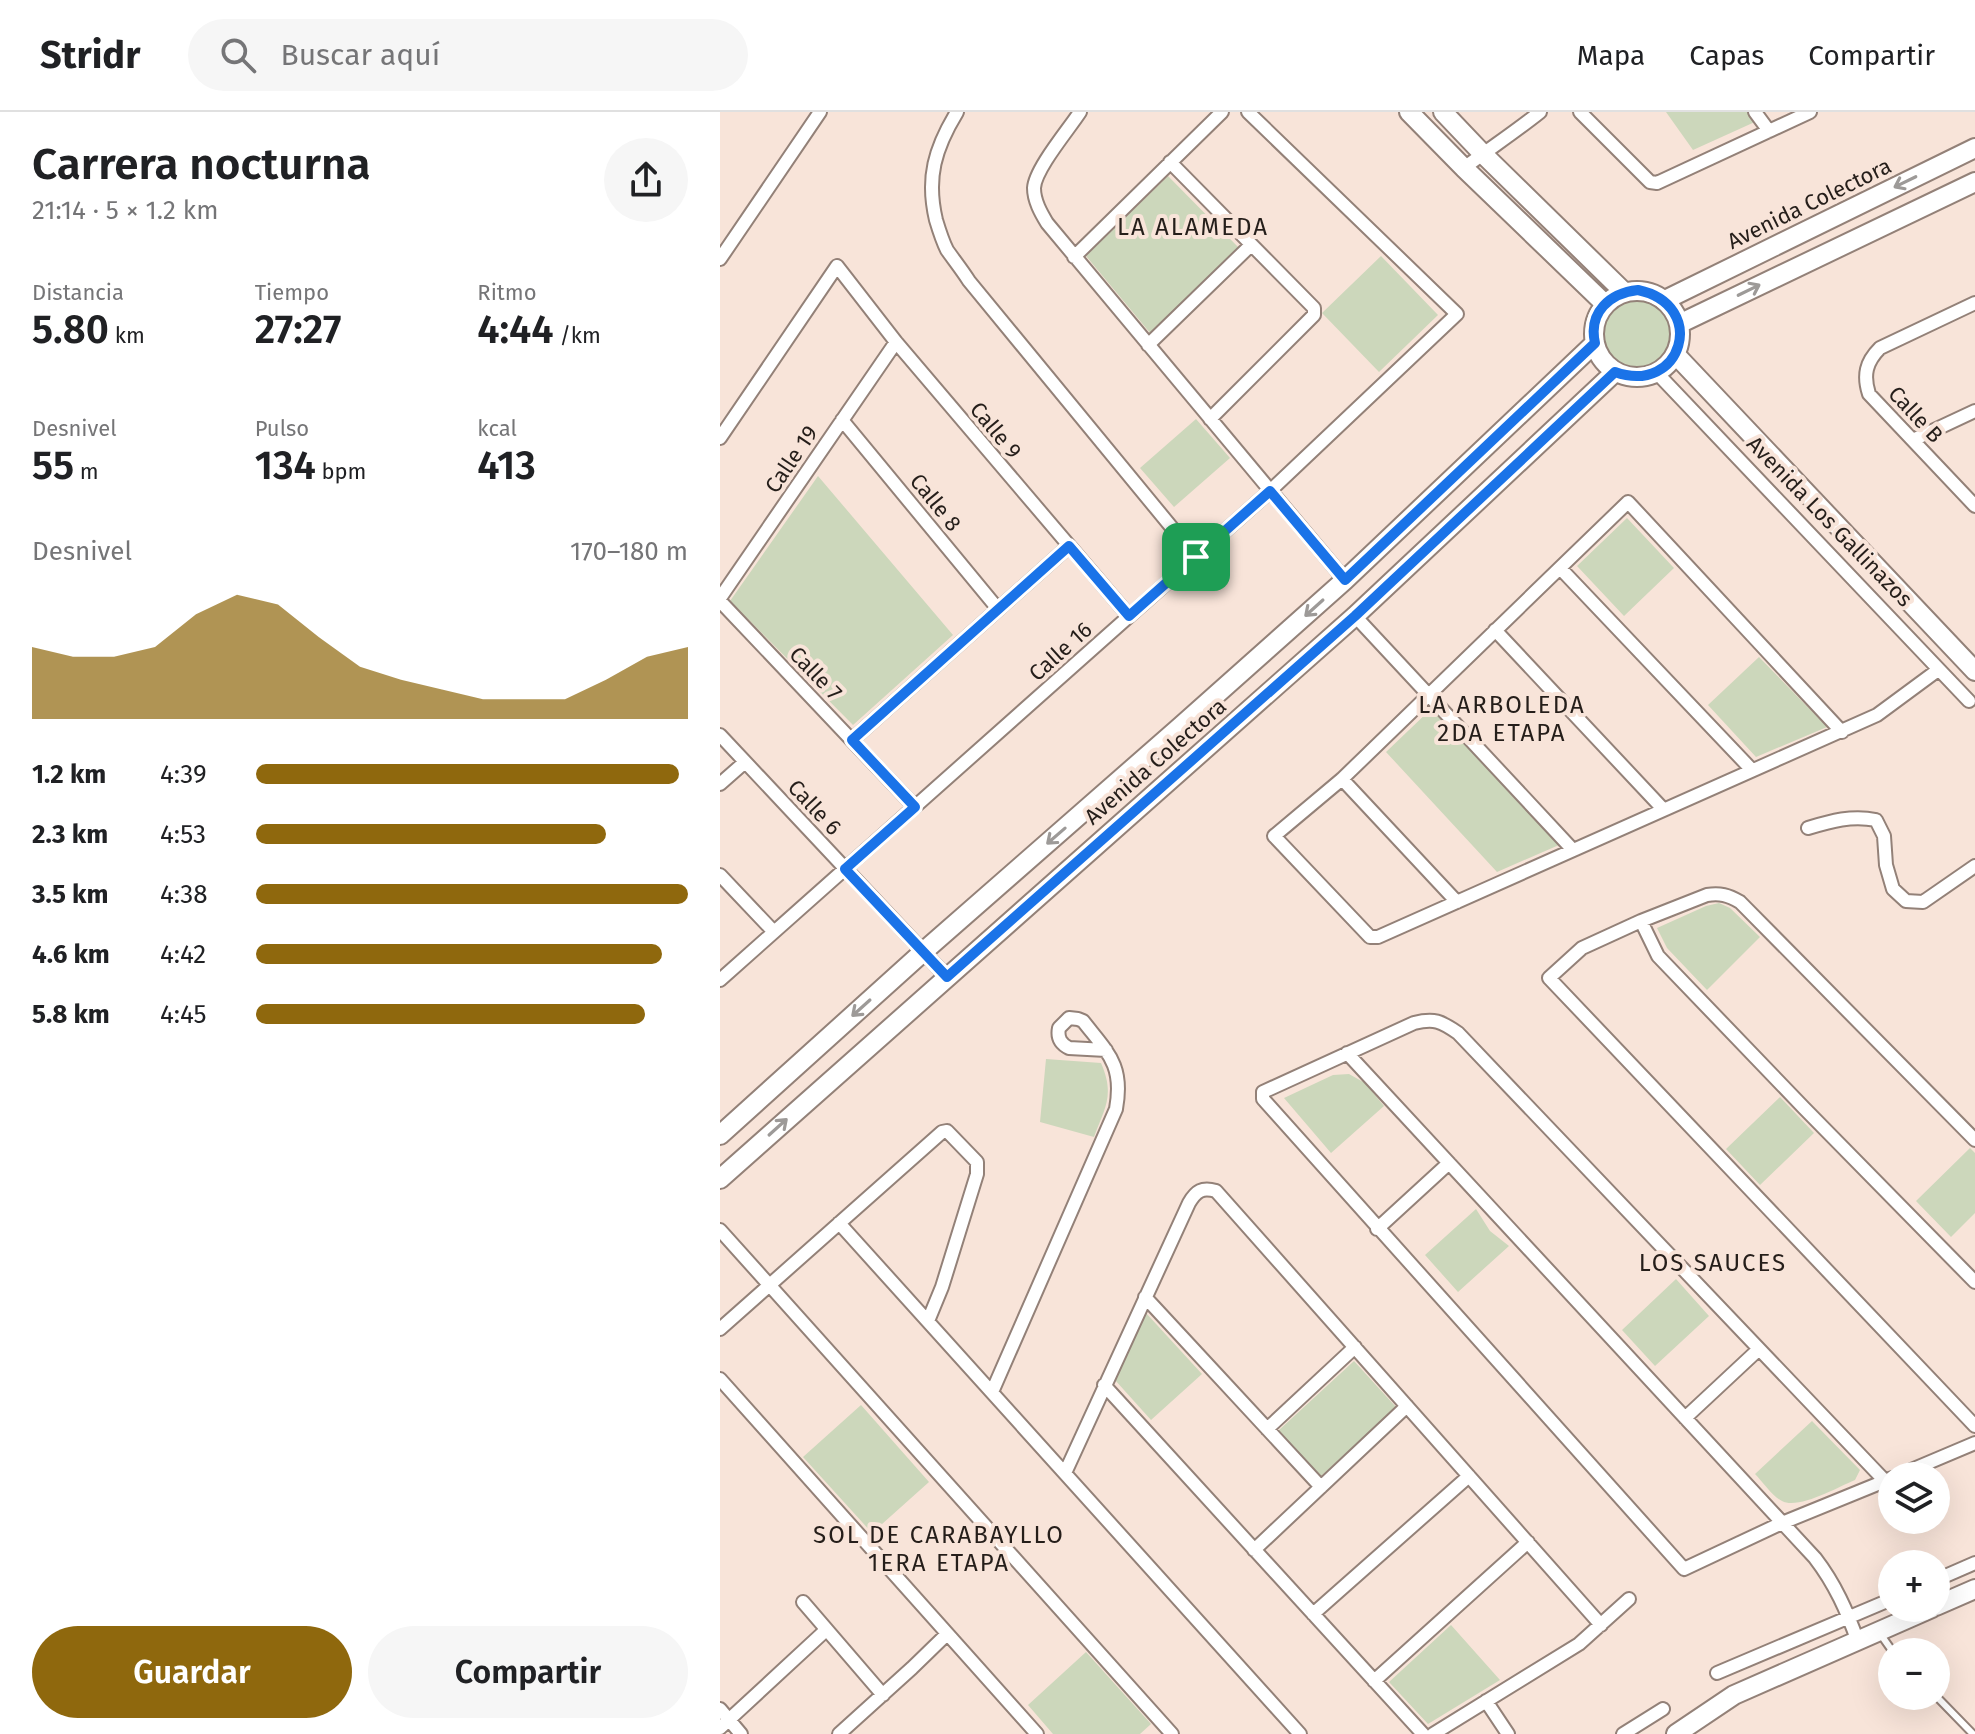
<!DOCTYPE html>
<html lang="es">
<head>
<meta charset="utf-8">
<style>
  body { margin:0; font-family:"Fira Sans",sans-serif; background:#f6f6f6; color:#202124; height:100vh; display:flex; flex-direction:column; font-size:30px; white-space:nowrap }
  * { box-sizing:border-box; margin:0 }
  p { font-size:26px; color:#757577 }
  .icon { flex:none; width:44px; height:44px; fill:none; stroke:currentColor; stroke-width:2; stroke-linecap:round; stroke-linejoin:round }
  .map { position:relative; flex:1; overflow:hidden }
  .side { display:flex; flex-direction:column; background:#fff; width:720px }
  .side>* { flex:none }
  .fabs { position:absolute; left:1158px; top:1350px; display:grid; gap:16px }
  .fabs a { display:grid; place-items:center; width:72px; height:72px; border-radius:50%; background:#fff; box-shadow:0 8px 32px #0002; font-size:40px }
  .pin { position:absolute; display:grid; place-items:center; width:68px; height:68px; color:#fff; margin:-34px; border-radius:16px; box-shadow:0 4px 12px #0006 }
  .round { display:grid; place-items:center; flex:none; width:84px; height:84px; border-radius:42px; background:#f6f6f6 }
  .headline { display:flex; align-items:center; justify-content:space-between; height:136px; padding:0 32px }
  h1 { font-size:44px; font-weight:600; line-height:60px }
  .metrics { display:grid; grid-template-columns:repeat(3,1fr); gap:12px; height:136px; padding:8px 32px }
  .metrics div { display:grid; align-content:center }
  .metrics b { font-size:40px; font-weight:600 }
  .metrics small { font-size:22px; font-weight:400 }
  .metrics p { font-size:22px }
  .chart { height:224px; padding:16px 32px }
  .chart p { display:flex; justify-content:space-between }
  .chart svg { width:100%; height:144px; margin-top:8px; fill:#8f680d; opacity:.7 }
  .cta { display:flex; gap:16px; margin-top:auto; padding:16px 32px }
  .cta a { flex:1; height:92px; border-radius:48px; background:#8f680d; color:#fff; font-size:32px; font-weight:600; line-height:92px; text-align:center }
  .cta a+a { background:#f6f6f6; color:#202124 }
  ul { padding:0 32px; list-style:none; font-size:26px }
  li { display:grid; grid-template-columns:128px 96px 1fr; align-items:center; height:60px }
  li i { height:20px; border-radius:10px; background:#8f680d }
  header { display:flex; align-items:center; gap:48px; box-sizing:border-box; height:112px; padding:0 40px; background:#fff; border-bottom:2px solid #e0e0e0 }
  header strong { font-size:38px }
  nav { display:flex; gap:44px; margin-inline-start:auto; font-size:28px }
  .search { width:560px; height:72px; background:#f6f6f6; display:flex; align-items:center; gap:20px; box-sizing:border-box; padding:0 28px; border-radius:44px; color:#757577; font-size:30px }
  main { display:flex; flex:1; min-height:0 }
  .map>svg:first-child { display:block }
  .green { fill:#ccd7bb }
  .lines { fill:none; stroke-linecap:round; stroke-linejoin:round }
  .lane-casing { stroke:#938178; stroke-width:10 }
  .street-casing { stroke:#938178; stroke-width:16 }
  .secondary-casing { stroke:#938178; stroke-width:22 }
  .lane { stroke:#fff; stroke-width:6 }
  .street { stroke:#fff; stroke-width:12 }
  .secondary { stroke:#fff; stroke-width:18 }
  .oneway { stroke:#9d9a98 }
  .route-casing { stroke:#fff; stroke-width:16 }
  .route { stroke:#1a73e8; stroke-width:10 }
  .labels { text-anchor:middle; stroke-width:8; stroke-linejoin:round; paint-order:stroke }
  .street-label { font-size:22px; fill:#251e1a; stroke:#f8e4d9 }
  .neighbourhood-label { font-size:24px; letter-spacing:2px; fill:#251e1a; stroke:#f8e4d9 }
</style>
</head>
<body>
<header>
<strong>Stridr</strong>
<div class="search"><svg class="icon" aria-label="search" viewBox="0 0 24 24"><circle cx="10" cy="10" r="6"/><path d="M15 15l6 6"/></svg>Buscar aquí</div>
<nav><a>Mapa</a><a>Capas</a><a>Compartir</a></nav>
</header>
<main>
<section class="side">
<div class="headline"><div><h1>Carrera nocturna</h1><p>21:14 · 5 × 1.2 km</p></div><a class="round"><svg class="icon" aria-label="share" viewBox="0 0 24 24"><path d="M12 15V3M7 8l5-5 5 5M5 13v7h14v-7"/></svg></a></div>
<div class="metrics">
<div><p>Distancia</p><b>5.80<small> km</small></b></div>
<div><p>Tiempo</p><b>27:27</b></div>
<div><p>Ritmo</p><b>4:44<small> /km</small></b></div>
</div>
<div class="metrics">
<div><p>Desnivel</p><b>55<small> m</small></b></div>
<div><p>Pulso</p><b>134<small> bpm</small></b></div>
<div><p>kcal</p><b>413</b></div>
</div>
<div class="chart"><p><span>Desnivel</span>170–180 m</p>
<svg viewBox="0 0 160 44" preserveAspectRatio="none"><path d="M0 44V22L10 25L20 25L30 22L40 12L50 6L60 9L70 19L80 28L90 32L100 35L110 38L120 38L130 38L140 32L150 25L160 22V44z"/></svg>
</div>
<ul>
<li><b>1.2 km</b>4:39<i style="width:98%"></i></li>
<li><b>2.3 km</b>4:53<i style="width:81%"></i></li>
<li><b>3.5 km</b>4:38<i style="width:100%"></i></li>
<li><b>4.6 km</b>4:42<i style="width:94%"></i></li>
<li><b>5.8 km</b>4:45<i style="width:90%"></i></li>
</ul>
<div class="cta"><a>Guardar</a><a>Compartir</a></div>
</section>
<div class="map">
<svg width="1255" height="1622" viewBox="0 0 1255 1622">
  <rect width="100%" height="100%" fill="#f8e4d9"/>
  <path class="green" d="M 946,0 L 1030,0 L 1037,9 L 973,38 Z
    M 448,64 L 519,136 L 431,222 L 366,144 Z
    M 661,144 L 718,203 L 659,260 L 602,201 Z
    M881 221a37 37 0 1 1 74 0a37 37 0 1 1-74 0Z
    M 476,307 L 510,346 L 454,395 L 420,356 Z
    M 98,364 L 233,523 L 133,613 L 10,489 Z
    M 907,406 L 954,456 L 904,504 L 857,454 Z
    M 1039,545 L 1107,615 L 1036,645 L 988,593 Z
    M 712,596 L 839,733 L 777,760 L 666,640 Z
    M 999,791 L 1010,796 L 1040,825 L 987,878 L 947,836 L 937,816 L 986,794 Z
    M 326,947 L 381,951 C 395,983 385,995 374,1025 L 320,1010 Z
    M 629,962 L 645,971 L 664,994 L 611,1041 L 564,986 L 613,963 Z
    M 1060,985 L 1094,1021 L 1040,1073 L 1006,1037 Z
    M 1250,1036 L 1255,1041 L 1255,1101 L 1231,1125 L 1196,1089 Z
    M 756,1097 L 770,1119 L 789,1134 L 738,1180 L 705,1143 Z
    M 956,1167 L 989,1204 L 935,1254 L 902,1218 Z
    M 426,1201 L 482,1262 L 431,1308 L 395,1268 Z
    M 634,1249 L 676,1295 L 600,1365 L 558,1319 Z
    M 141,1293 L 209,1370 L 152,1421 L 83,1345 Z
    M 1092,1309 L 1140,1358 L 1135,1368 C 1118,1375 1078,1398 1062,1389 C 1052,1384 1043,1370 1035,1362 Z
    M 731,1513 L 780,1568 L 708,1612 L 669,1570 Z
    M 366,1540 L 431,1612 L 420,1622 L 333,1622 L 308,1593 Z"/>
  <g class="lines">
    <g class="lane-casing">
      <path id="lane" d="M 1161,1523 L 1173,1540
        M 1216,1584 L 1253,1622"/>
    </g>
    <g class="street-casing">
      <path id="street" d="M 237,0 C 215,36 206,66 216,108 C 219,118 222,128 227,138 C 234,148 242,158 249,169 L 476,445
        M 360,0 C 349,17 315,57 314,76 C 314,89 321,101 327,111 L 625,468
        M 860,0 L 930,70 L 937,71 L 1090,0
        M 1035,0 L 1049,19
        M 450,50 L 594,196 L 594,203 L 490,307
        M 744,56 C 769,37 795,20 820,0
        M 354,145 L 502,0
        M 0,147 L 100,0
        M 1255,191 L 1160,236 C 1146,250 1143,263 1149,282 L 1255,394
        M 428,233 L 531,133
        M 936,260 L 1249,589
        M 122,308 L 278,497
        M 0,326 L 117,154 L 176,230 L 409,504
        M 1193,328 L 1255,299
        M 840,456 L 1032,658
        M 0,486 L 176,230
        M 0,489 L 195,695
        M 635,504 L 853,738
        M 775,518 L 943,697
        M 1122,620 L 908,390 L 622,667 L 554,724 L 650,825 L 658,825 L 1157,603 L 1218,558
        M 0,623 L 227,865
        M 132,628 L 349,434
        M 622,667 L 737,790
        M 0,672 L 25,650
        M 1088,716 C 1111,709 1132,703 1156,708 L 1164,724 L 1166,753 L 1173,777 L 1186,789 L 1203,790 L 1255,754
        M 0,763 L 54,820
        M 921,809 L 938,844 L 1084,996 L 1255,1170
        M 0,868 L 550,379 L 737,202 L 528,0
        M 627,941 L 1095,1446 C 1115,1472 1127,1499 1138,1530
        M 1255,1028 L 1020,790 C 1008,783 1000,781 987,783 L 921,809 L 862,836 L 829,866 L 1255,1314
        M 119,1111 L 580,1622
        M 657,1117 L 729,1051
        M 0,1118 L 452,1622
        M 425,1185 L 601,1375
        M 0,1217 L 222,1020 L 227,1019 L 257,1050 L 257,1062 L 222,1175 L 208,1209
        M 0,1267 L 317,1622
        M 384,1273 L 703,1622
        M 272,1280 L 396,997 C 404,953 388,941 363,909 L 358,907 L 349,906 L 339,916 C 337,926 341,932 349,936 L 386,938
        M 965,1306 L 1039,1237
        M 547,1317 L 635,1235
        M 345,1361 L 469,1091 C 476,1079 482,1075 496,1079 L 881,1513
        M 1177,1364 L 1255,1331
        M 1165,1369 L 738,921 C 721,909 714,906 694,911 L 543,980 L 543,987 L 964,1457 L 1062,1411 L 1165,1369 L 1172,1366
        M 534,1438 L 687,1294
        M 1216,1468 L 1255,1451
        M 83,1490 L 163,1583
        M 593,1502 L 749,1364
        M 997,1561 L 1172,1487
        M 654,1569 L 808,1430
        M 766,1589 L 788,1622
        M 0,1597 L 21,1622
        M 0,1616 L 106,1518
        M 119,1622 L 192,1556 L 227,1522
        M 713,1622 L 859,1532 L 909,1487
        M 903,1622 L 943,1597"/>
    </g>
    <g class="secondary-casing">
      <path id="secondary" d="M 689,0 L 744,56 L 885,192
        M 723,0 L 763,42 L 904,180
        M874 222a43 43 0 1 1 86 0a43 43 0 1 1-86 0Z
        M 945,188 L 1255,36
        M 959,212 L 1255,70
        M 955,242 L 1255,559
        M 0,1023 L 203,840 L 461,614 L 625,468 L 875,231
        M 0,1067 L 635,504 L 895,260
        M 1216,1494 L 1255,1477
        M 956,1622 L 1014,1583 L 1212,1496"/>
    </g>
    <use href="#lane" class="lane"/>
    <use href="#street" class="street"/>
    <use href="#secondary" class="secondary"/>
  </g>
  <defs><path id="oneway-shaft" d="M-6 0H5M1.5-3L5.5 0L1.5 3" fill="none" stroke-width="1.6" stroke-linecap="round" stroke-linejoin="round" transform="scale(2)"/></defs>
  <g class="oneway">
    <use href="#oneway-shaft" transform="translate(1185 70) rotate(154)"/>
    <use href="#oneway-shaft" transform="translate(1029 178) rotate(-26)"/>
    <use href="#oneway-shaft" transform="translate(594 496) rotate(138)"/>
    <use href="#oneway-shaft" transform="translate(336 724) rotate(139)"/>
    <use href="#oneway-shaft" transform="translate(141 896) rotate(138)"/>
    <use href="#oneway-shaft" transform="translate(58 1015) rotate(-42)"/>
  </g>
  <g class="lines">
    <g class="route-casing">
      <path id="route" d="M 918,178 C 989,193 962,284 895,260 L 635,504 L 227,865 L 125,757 L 195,695 L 132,628 L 349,434 L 409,504 L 550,379 L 625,468 L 875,231 C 868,200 890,181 918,178 Z"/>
    </g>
    <use href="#route" class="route"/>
  </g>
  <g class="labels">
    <g class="street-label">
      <text transform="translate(1089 91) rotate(-26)" y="8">Avenida Colectora</text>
      <text transform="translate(1196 302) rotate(47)" y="8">Calle B</text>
      <text transform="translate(276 318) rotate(50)" y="8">Calle 9</text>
      <text transform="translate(71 347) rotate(-56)" y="8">Calle 19</text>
      <text transform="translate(216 390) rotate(51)" y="8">Calle 8</text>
      <text transform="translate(1110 409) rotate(46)" y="8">Avenida Los Gallinazos</text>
      <text transform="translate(340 539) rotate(-42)" y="8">Calle 16</text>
      <text transform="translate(96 561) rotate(46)" y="8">Calle 7</text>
      <text transform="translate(435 649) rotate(-41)" y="8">Avenida Colectora</text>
      <text transform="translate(95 695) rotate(47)" y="8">Calle 6</text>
    </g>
    <g class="neighbourhood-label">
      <text x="473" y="123">LA ALAMEDA</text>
      <text x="782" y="601">LA ARBOLEDA<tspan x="782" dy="28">2DA ETAPA</tspan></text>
      <text x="993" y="1159">LOS SAUCES</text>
      <text x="219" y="1431">SOL DE CARABAYLLO<tspan x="219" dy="28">1ERA ETAPA</tspan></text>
    </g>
  </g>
</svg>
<div class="fabs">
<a><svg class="icon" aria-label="layers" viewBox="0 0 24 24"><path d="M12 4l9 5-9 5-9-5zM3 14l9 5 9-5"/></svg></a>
<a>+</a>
<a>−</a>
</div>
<div class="pin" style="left:476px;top:445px;background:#1e9e55"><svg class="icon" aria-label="arrive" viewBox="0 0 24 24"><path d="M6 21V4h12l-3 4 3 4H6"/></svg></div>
</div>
</main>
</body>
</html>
